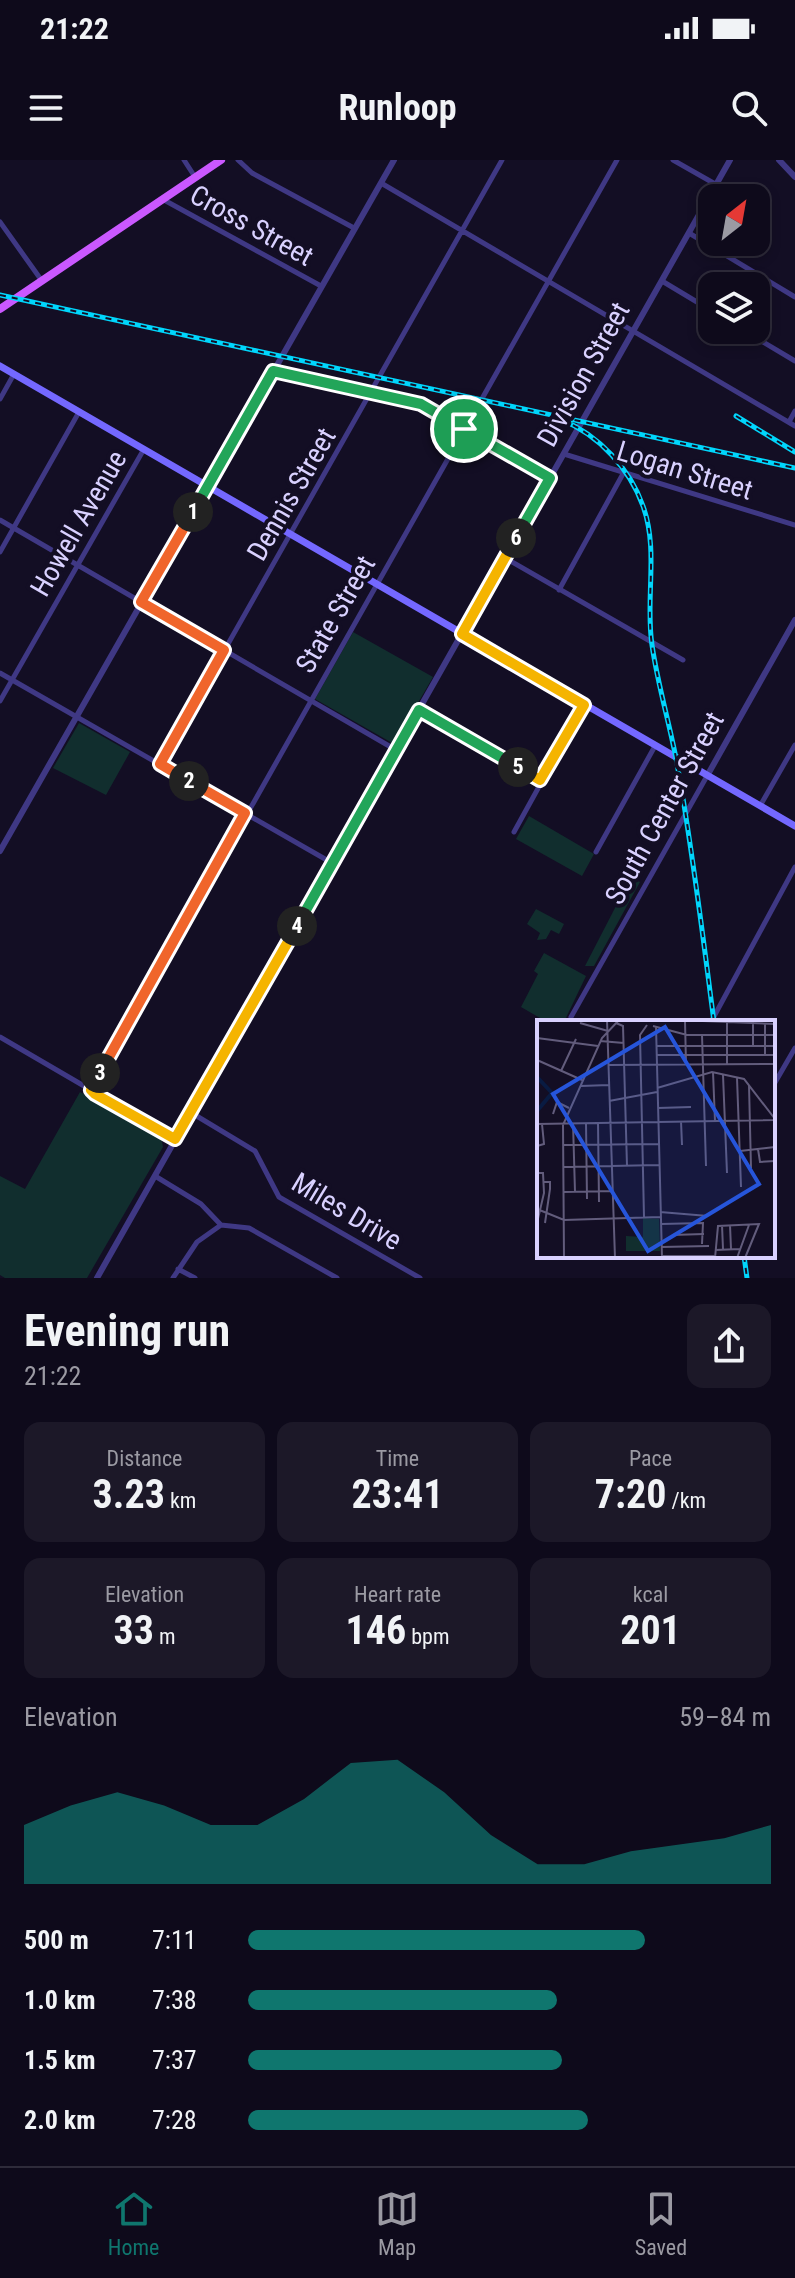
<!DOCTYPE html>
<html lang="en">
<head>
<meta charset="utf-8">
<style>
  body { margin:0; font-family:"Roboto Condensed",sans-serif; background:#1c1828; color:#f1f3f6; height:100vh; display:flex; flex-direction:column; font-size:30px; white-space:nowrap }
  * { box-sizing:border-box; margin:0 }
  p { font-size:26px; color:#9b9aa3 }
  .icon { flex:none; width:44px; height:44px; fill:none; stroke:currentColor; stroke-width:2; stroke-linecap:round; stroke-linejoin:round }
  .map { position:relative; height:1118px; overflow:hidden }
  .sheet { display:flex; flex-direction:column; background:#0e0a1b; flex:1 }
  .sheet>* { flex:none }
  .needle { width:52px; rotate:31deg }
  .tools { position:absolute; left:698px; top:24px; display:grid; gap:16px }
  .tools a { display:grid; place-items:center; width:72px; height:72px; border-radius:16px; background:#0e0a1b; box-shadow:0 4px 12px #0003,0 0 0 2px #2e2b3a; font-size:40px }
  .pin { position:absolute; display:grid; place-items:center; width:68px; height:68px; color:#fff; margin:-34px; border:4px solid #fff; border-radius:50%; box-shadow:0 2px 8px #0007 }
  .km { position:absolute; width:40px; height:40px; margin:-20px; border-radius:50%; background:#222; color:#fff; font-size:22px; line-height:40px; text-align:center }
  .round { display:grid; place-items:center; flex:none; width:84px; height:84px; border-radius:16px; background:#1c1828 }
  .headline { display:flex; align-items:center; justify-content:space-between; height:136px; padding:0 24px }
  h1 { font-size:44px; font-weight:700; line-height:60px }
  .metrics { display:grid; grid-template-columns:repeat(3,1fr); gap:12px; height:136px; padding:8px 24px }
  .metrics div { display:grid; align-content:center; border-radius:16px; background:#1c1828; text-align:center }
  .metrics b { font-size:40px; font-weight:700 }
  .metrics small { font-size:22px; font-weight:400 }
  .metrics p { font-size:22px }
  .chart { height:224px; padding:16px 24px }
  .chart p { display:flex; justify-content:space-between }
  .chart svg { width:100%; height:144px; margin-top:8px; fill:#0f766e; opacity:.7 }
  ul { padding:0 24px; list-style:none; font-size:26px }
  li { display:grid; grid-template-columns:128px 96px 1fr; align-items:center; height:60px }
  li i { height:20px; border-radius:10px; background:#0f766e }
  .status { display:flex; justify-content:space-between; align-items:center; height:56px; padding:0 40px; background:#0e0a1b; direction:ltr }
  .status svg { height:22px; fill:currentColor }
  header { display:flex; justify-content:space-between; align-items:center; height:104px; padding:0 24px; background:#0e0a1b; font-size:36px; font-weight:700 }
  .menu { display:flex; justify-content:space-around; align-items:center; height:112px; border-top:2px solid #2e2b3a; background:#0e0a1b; font-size:22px; color:#9b9aa3 }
  .menu a { display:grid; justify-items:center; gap:4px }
  .menu .on { color:#0f766e }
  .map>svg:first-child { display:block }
  .green { fill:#112e2e }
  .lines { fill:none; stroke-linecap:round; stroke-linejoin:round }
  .minor { stroke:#3f3884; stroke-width:5 }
  .tertiary { stroke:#3f3884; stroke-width:6 }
  .secondary { stroke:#7468ff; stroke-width:7 }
  .primary { stroke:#ca58ff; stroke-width:8 }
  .rail-casing { stroke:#00d6fc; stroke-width:5 }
  .rail { stroke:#130e24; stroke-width:2; stroke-dasharray:6; stroke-linecap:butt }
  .split-1-casing { stroke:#fff; stroke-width:16 }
  .split-2-casing { stroke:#fff; stroke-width:16 }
  .split-3-casing { stroke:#fff; stroke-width:16 }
  .split-4-casing { stroke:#fff; stroke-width:16 }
  .split-5-casing { stroke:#fff; stroke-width:16 }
  .split-6-casing { stroke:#fff; stroke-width:16 }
  .split-7-casing { stroke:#fff; stroke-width:16 }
  .split-1 { stroke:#22a559; stroke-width:10 }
  .split-2 { stroke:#f0652b; stroke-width:10 }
  .split-3 { stroke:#f0652b; stroke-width:10 }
  .split-4 { stroke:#f5b400; stroke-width:10 }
  .split-5 { stroke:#22a559; stroke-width:10 }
  .split-6 { stroke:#f5b400; stroke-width:10 }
  .split-7 { stroke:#22a559; stroke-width:10 }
  .labels { text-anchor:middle; stroke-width:8; stroke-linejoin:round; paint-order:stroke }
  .street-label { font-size:28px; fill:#d9d1ff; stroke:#130e24 }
  .inset-river { fill:none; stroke:#091b42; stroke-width:4 }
  .inset-road { fill:none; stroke:#625c7c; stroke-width:2 }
  .view { fill:#2655da; fill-opacity:0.15; stroke:#2655da; stroke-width:4 }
  .inset-edge { fill:none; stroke:#d9d1ff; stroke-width:4 }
</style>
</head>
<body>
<div class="status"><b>21:22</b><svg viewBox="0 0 49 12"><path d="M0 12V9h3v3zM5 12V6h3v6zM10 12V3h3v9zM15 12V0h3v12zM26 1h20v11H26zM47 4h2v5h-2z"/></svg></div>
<header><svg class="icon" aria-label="menu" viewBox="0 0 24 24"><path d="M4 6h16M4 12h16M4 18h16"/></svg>Runloop<svg class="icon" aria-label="search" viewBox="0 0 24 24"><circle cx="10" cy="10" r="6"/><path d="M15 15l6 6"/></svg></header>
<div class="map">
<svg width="795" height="1118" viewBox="0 0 795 1118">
  <rect width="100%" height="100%" fill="#130e24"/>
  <path class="green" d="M 353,472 L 433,517 L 394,584 L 315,539 Z
    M 79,563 L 130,592 L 106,635 L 53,608 Z
    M 529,656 L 594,694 L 582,716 L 516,679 Z
    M 631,717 L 640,722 L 594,806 L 585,806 Z
    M 536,749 L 564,764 L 559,774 L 551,770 L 546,779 L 537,780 L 540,773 L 527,764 Z
    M 544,793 L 586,816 L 564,862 L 547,862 L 521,847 L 538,814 L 534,811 Z
    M 80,932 L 161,977 L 163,987 L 87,1118 L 5,1118 L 0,1115 L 0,1016 L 25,1029 Z"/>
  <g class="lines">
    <path class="minor" d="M 184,0 L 195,17
      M 238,0 L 252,13 L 354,68
      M 673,0 L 717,25
      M 381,23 L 795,266
      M 164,40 L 321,126
      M 0,62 L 42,121
      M 689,73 L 795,137
      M 662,121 L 712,151
      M 743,170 L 795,201
      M 273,211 L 421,244 L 550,318
      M 0,239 L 14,214
      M 789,262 L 795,251
      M 564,294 L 795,365
      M 0,360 L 396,590
      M 0,392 L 79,252
      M 505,398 L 683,500
      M 559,430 L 624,312
      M 0,513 L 332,703
      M 0,541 L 144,289
      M 419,550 L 540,620
      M 160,604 L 502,0
      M 760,646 L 795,585
      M 514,672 L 584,545
      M 596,692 L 655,586
      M 571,857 L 707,616
      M 711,862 L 795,707
      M 0,877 L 175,979
      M 773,926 L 795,888
      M 91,930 L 617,0
      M 190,952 L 255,991 L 279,1037 L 420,1118
      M 155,1016 L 201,1044 L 221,1065 L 249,1068 L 337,1118
      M 178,1109 L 195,1118
      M 173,1118 L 197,1082 L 221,1065"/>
    <path class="tertiary" d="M 779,0 L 795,17
      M 707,616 L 795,460
      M 0,691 L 394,0
      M 97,1118 L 730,0"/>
    <path class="secondary" d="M 0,206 L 795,666"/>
    <path class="primary" d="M 0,149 L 221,0"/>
    <g class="rail-casing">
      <path id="rail" d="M 0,135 L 795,308
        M 736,256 L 795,292
        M 562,260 C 599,275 630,309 643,346 C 659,390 645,439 652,485 C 658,527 671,568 678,609 C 693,693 703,778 714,862
        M 744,1096 L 747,1118"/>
    </g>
    <use href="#rail" class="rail"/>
  </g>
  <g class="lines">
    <g class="split-1-casing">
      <path id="split-1" d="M 193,352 L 273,211 L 421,244 L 464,269"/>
    </g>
    <g class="split-2-casing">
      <path id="split-2" d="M 189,621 L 160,604 L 224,490 L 141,442 L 193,352"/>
    </g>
    <g class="split-3-casing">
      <path id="split-3" d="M 100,913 L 245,653 L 189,621"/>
    </g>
    <g class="split-4-casing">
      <path id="split-4" d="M 100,913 L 91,930 L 95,934 L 175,979 L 297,766"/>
    </g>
    <g class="split-5-casing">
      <path id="split-5" d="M 297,766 L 419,550 L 518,607"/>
    </g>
    <g class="split-6-casing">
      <path id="split-6" d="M 516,378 L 462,474 L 584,545 L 540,620 L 518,607"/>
    </g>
    <g class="split-7-casing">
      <path id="split-7" d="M 464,269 L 550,318 L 516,378"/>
    </g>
    <use href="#split-1" class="split-1"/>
    <use href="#split-2" class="split-2"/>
    <use href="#split-3" class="split-3"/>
    <use href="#split-4" class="split-4"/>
    <use href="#split-5" class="split-5"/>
    <use href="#split-6" class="split-6"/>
    <use href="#split-7" class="split-7"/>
  </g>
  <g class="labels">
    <g class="street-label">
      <text transform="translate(252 65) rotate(29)" y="10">Cross Street</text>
      <text transform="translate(583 214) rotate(-61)" y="10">Division Street</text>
      <text transform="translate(685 310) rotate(17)" y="10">Logan Street</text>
      <text transform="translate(291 334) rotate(-60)" y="10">Dennis Street</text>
      <text transform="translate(78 363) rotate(-60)" y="10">Howell Avenue</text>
      <text transform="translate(335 454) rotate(-60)" y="10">State Street</text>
      <text transform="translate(664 648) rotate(-61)" y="10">South Center Street</text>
      <text transform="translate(347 1051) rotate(31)" y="10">Miles Drive</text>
    </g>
  </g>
  <g transform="translate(537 860)">
    <rect width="238" height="238" fill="#130e24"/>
    <path d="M 106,198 L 122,199 L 123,231 L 89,231 L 89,216 L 106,217 Z" fill="#112e2e"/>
    <path class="inset-river" d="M 0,57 L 15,73 L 0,91"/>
    <path class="inset-road" d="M 70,0 L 78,238M 141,0 L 238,4M 190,0 L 190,44M 216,0 L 216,27M 148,1 L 149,44M 43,3 L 71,11M 79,3 L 86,6 L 90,146M 228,4 L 228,35M 116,6 L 150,15 L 238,15M 119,6 L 125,238M 165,15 L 169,146M 0,18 L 61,26M 63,21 L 87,23M 119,26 L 238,26M 119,35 L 238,35M 0,40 L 45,60M 72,45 L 238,44M 24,51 L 39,19M 176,52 L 178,101M 186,55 L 190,153M 200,58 L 204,167M 212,65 L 214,148M 44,66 L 72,65M 120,68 L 175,52 L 207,59 L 238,99M 72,81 L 120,72M 121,88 L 154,87M 16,94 L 20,82 L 32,88M 144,101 L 145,125M 36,103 L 38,172M 49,103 L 50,179M 61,103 L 62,182M 0,104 L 238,100M 26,125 L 122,124M 0,126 L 7,124 L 5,104M 221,129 L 223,142 L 238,141M 203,131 L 238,127M 26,147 L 122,145M 0,153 L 6,153 L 7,173 L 0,203M 7,162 L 13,162 L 13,169 L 8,203M 26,172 L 75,171M 0,189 L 27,200 L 123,197M 123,192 L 171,196M 107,197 L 103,15 L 110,5M 124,204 L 166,203 L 165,224M 185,205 L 186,229M 193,205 L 194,229M 135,215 L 167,214M 124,227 L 172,226M 178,230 L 203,229M 124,236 L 178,236M 27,238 L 26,105 L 65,18 L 82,0M 178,238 L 181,206 L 222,204 L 208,238M 200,238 L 212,205"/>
    <path class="view" d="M 128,7 L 222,164 L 111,231 L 16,74 Z"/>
    <rect width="238" height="238" class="inset-edge"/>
  </g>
</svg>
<div class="tools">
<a><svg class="needle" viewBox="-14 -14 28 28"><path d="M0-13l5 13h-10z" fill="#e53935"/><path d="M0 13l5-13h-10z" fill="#9b9aa3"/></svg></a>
<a><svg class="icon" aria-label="layers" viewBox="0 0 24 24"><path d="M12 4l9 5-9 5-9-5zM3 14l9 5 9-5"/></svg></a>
</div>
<div class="pin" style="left:464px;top:269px;background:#1e9e55"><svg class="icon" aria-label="arrive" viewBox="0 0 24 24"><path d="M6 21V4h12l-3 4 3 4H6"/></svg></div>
<b class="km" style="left:193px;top:352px">1</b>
<b class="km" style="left:189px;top:621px">2</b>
<b class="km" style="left:100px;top:913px">3</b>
<b class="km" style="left:297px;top:766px">4</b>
<b class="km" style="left:518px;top:607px">5</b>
<b class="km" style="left:516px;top:378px">6</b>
</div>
<section class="sheet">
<div class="headline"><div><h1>Evening run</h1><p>21:22</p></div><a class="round"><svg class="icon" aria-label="share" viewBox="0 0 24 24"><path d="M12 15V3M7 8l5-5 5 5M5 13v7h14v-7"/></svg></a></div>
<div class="metrics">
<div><p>Distance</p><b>3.23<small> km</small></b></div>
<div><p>Time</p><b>23:41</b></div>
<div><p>Pace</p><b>7:20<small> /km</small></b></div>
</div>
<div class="metrics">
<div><p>Elevation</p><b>33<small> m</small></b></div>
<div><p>Heart rate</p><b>146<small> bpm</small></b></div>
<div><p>kcal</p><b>201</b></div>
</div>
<div class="chart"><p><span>Elevation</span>59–84 m</p>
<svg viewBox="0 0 160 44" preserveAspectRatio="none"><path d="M0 44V26L10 20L20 16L30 20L40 26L50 26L60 18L70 7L80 6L90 16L100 29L110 38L120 38L130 34L140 32L150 30L160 26V44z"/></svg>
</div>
<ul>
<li><b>500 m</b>7:11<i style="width:76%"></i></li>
<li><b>1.0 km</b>7:38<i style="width:59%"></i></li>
<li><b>1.5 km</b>7:37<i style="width:60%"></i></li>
<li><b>2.0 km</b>7:28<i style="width:65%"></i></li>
</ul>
</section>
<nav class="menu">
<a class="on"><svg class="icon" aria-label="home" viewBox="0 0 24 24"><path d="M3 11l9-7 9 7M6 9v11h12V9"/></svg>Home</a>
<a><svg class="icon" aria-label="map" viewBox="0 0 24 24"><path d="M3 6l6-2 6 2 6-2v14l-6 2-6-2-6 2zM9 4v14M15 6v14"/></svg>Map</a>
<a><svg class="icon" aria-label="saved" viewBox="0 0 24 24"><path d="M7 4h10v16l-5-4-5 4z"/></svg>Saved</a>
</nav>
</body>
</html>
